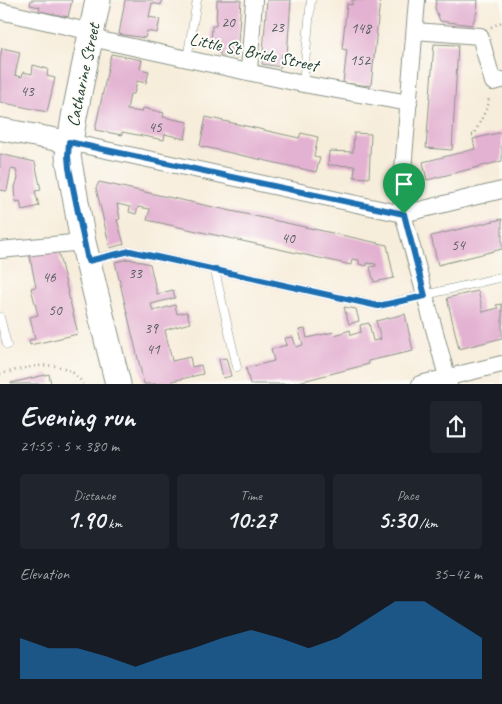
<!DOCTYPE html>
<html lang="en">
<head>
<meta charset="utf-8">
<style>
  body { margin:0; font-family:Caveat,sans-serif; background:#20242c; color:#f1f3f6; height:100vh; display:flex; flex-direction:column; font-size:19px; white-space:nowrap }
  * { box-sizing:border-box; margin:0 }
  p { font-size:16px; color:#9ea1a6 }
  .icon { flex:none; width:28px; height:28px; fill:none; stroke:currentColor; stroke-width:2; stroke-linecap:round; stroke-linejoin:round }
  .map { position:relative; height:384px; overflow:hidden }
  .panel { display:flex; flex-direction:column; background:#171b24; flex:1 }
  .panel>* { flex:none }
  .pin { position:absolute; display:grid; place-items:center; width:42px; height:42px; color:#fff; margin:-51px -21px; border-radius:50% 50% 50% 0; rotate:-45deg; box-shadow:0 0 5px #0007 }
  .pin .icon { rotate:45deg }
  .round { display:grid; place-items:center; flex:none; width:52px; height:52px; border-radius:5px; background:#20242c }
  .overview { display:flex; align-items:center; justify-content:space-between; height:85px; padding:0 20px }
  h1 { font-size:28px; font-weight:700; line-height:38px }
  .figures { display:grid; grid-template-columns:repeat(3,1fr); gap:8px; height:85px; padding:5px 20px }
  .figures div { display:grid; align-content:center; border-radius:5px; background:#20242c; text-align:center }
  .figures b { font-size:25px; font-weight:700 }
  .figures small { font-size:14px; font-weight:400 }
  .figures p { font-size:14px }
  .chart { height:140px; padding:10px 20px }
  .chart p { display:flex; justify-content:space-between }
  .chart svg { width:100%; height:90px; margin-top:5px; fill:#1f6fb2; opacity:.7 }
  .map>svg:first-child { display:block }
  .building { fill:#e3b1d1 }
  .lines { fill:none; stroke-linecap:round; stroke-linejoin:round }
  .lane-casing { stroke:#8b9588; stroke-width:9 }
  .street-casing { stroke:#8b9588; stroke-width:18 }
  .secondary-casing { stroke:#8b9588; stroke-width:24 }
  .primary-casing { stroke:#8b9588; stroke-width:27 }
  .path { stroke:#8b9588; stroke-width:2.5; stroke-dasharray:1 4; stroke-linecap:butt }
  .lane { stroke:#fff; stroke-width:8 }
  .street { stroke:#fff; stroke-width:16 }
  .secondary { stroke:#fff; stroke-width:22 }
  .primary { stroke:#fff; stroke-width:25 }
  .route-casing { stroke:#fff; stroke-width:10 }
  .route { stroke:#1f6fb2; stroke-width:6 }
  .labels { text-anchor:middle; stroke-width:4; stroke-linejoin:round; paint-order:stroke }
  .number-label { font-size:15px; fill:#505a5b }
  .street-label { font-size:18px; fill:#1f3d34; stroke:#fdfcf7 }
</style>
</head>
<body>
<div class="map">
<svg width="502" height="384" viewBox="0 0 502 384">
  <rect width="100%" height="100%" fill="#fdfcf7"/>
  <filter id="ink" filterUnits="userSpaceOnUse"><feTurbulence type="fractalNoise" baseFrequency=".02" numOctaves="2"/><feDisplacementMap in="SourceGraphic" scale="10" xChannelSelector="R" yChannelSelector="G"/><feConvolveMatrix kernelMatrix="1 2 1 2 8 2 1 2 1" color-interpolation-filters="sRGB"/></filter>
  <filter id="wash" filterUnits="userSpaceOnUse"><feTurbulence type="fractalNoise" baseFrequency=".0096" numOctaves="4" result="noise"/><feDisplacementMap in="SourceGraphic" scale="20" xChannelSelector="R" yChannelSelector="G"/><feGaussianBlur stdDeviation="1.12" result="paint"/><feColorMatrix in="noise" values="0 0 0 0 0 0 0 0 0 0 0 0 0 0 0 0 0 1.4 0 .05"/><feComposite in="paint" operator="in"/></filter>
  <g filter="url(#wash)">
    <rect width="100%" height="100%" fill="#f7eddb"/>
    <g id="blocks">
      <path class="building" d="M 31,0 L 72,0 L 68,17 L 39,11 L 40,7 L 30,5 Z
        M 125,0 L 162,0 L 161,5 L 152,3 L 149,17 L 160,19 L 157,33 L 147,31 L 145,38 L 119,34 Z
        M 217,0 L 241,0 L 237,57 L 220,56 L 220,43 L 211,42 L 212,26 L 216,26 Z
        M 267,0 L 291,0 L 287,55 L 282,54 L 281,67 L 262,64 Z
        M 352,0 L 380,0 L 371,86 L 343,83 L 347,50 L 342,49 L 347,4 L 352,5 Z
        M 436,0 L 478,0 L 477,12 L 472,25 L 440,21 L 435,8 Z
        M 434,44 L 458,45 L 452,150 L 426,148 Z
        M 2,48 L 20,52 L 15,75 L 22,77 L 23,72 L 32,74 L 33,65 L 48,69 L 47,76 L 55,78 L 47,112 L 0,102 L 0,59 Z
        M 111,54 L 142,60 L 140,69 L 149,71 L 146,83 L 137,81 L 134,94 L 130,94 L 127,110 L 142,112 L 143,108 L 164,113 L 163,117 L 188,122 L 185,139 L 165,134 L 164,140 L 122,132 L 122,135 L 95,130 Z
        M 206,117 L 299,138 L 301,133 L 318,137 L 314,156 L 320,158 L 316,172 L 200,146 Z
        M 502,132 L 502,161 L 427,180 L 423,162 L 475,149 L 473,139 Z
        M 354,133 L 371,134 L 369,178 L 354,177 L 355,166 L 328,165 L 329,151 L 353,152 Z
        M 0,154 L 35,162 L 41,190 L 35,191 L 39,206 L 22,210 L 20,201 L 16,202 L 15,187 L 18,178 L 16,170 L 11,169 L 7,191 L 0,190 Z
        M 99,182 L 387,245 L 394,278 L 374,282 L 370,267 L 376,266 L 376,264 L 367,263 L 367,266 L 359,264 L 359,260 L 352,259 L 351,265 L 147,220 L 150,209 L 138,207 L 136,214 L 129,212 L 130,207 L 122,205 L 117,204 L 120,219 L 117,220 L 124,244 L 110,248 L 96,188 Z
        M 502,219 L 502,249 L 438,265 L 431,236 Z
        M 58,251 L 78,334 L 30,345 L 29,340 L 35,339 L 30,317 L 38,315 L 31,288 L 36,287 L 29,253 Z
        M 129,259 L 150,264 L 157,294 L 173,290 L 175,298 L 151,304 L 153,311 L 175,305 L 177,314 L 187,312 L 190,323 L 165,330 L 172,361 L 190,357 L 192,367 L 201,365 L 203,374 L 172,381 L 173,384 L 144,384 L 115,262 Z
        M 478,291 L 483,312 L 498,308 L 496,305 L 502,304 L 502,338 L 459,349 L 447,298 Z
        M 344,307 L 356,309 L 359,321 L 349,324 Z
        M 405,314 L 413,351 L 368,361 L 369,364 L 291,384 L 250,384 L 246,368 L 274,361 L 271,349 L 287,345 L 285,338 L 293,337 L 296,347 L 303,345 L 299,330 L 305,329 L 307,338 L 334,332 L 335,335 L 350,330 L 351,335 L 361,332 L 360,325 L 369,323 L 373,341 L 381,339 L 376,321 Z
        M 226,358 L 231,376 L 223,378 L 219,359 Z
        M 49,374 L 51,384 L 11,384 L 11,383 Z"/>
    </g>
  </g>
  <g filter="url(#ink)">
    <use href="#blocks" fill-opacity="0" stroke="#8b9588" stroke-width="1"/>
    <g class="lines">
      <g class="lane-casing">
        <path id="lane" d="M 187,59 L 197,0
          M 303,84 L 311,0
          M 90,260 L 130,251 L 378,306 L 502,277
          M 215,271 L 237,367
          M 0,317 L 7,345"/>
      </g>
      <g class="street-casing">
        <path id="street" d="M 417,0 L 401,194 L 403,214 L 449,384
          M 0,11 L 92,32
          M 415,31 L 480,36 L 493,82 L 502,80
          M 91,38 L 303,84 L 409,103
          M 249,71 L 254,0
          M 69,142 L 403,214 L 502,190
          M 0,250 L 83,242
          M 420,384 L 502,364"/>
      </g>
      <g class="secondary-casing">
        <path id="secondary" d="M 0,129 L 69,142"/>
      </g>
      <g class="primary-casing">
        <path id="primary" d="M 98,0 L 74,117 L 68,156 L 83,242 L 118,384"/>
      </g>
      <path class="path" d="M 491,27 L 502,22
        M 472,135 L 474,135 L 489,103 L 488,97
        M 0,374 C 27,368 65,354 83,384"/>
      <use href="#lane" class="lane"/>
      <use href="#street" class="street"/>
      <use href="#secondary" class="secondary"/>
      <use href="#primary" class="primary"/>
    </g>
  </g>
  <g class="lines" filter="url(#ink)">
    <g class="route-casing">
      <path id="route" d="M 69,142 L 404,214 L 425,296 L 378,306 L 130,251 L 88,261 L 69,168 L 68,156 Z"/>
    </g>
    <use href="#route" class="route"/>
  </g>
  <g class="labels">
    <g class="number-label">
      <text x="228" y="27">20</text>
      <text x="277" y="32">23</text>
      <text x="361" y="33">148</text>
      <text x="360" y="65">152</text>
      <text x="27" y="96">43</text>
      <text x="155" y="132">45</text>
      <text x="288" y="243">40</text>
      <text x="458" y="250">54</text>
      <text x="135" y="278">33</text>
      <text x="49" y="282">46</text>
      <text x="55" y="315">50</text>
      <text x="151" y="333">39</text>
      <text x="153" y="354">41</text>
    </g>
    <g class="street-label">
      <text transform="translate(254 52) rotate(12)" y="6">Little St Bride Street</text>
      <text transform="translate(83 75) rotate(-78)" y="6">Catharine Street</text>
    </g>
  </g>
</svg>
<div class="pin" style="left:404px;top:214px;background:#1e9e55"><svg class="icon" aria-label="arrive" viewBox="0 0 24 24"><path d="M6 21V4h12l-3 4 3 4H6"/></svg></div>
</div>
<section class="panel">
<div class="overview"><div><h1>Evening run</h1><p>21:55 · 5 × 380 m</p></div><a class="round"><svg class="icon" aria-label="share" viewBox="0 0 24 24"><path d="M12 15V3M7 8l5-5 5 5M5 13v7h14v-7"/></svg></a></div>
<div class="figures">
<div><p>Distance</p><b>1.90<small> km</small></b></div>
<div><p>Time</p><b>10:27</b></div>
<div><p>Pace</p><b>5:30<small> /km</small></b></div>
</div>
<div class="chart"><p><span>Elevation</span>35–42 m</p>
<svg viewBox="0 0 160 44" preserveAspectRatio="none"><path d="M0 44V24L10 29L20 29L30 33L40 38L50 33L60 29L70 24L80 20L90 24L100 29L110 24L120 15L130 6L140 6L150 15L160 24V44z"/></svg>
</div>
</section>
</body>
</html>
